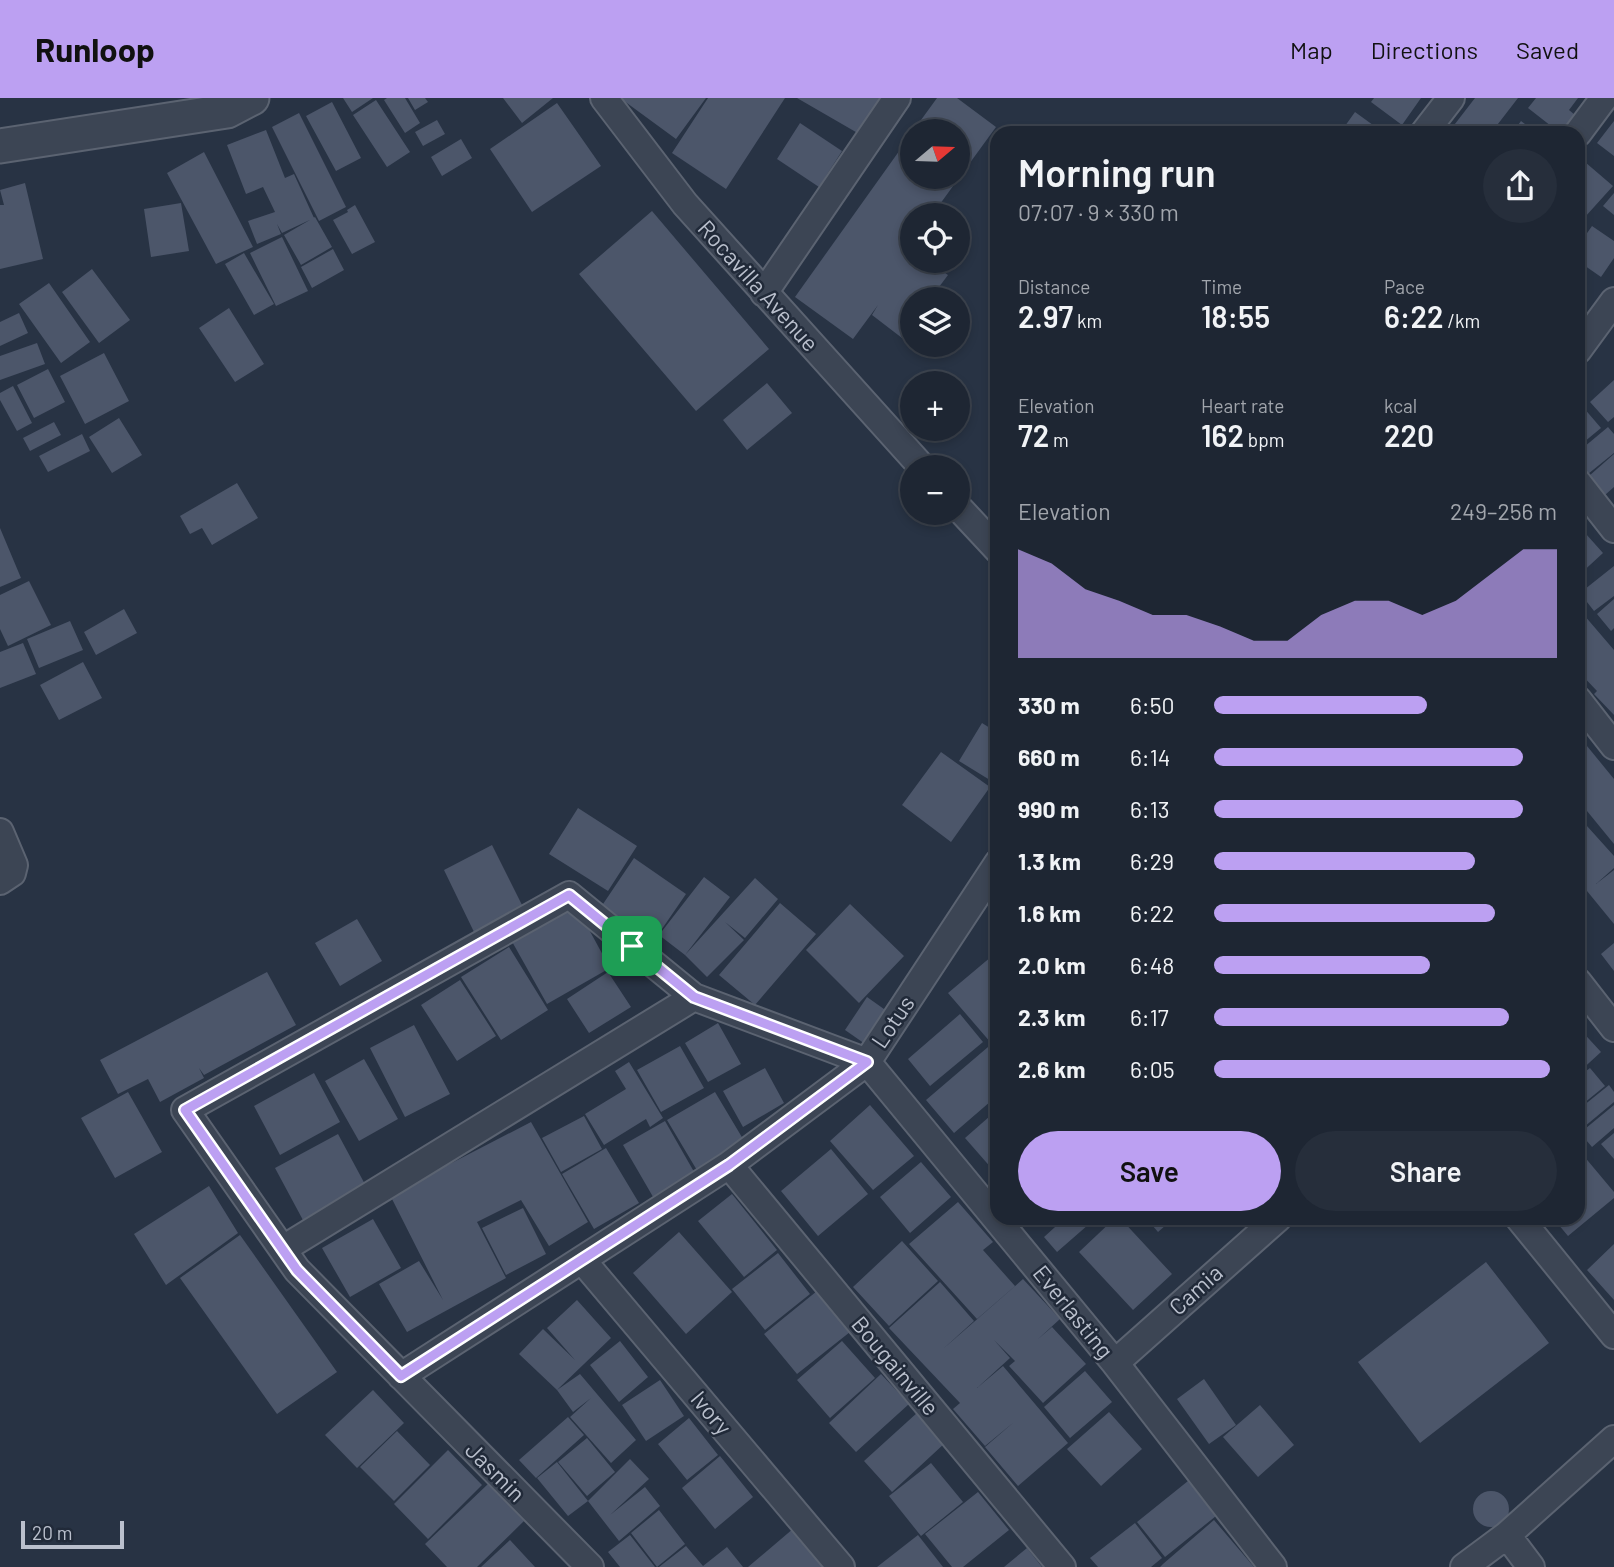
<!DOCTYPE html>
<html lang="en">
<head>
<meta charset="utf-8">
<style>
  body { margin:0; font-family:Barlow,sans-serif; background:#262e3b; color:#f1f3f6; height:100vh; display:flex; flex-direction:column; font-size:26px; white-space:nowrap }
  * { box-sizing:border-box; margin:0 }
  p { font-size:23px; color:#a1a5ac }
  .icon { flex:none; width:38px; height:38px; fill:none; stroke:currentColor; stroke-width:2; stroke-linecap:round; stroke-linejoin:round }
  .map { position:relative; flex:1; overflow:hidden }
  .details { position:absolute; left:990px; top:28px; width:595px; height:1099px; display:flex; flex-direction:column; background:#1e2633; border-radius:21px; box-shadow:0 4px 10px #0003,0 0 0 2px #3c434e }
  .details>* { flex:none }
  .needle { width:46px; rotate:71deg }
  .fabs { position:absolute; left:900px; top:21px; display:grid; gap:14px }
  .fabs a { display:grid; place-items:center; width:70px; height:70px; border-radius:50%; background:#1e2633; box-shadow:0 4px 10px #0003,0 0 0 2px #3c434e; font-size:35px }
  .scale { position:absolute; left:21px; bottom:18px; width:103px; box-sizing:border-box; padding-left:7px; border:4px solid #bac0cd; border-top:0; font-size:19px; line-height:24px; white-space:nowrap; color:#bac0cd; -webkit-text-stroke:5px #212a39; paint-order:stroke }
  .pin { position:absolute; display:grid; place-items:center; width:60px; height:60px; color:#fff; margin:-30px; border-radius:14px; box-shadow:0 4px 10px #0006 }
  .round { display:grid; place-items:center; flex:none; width:74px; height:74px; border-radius:37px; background:#262e3b }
  .overview { display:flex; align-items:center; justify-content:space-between; height:119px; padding:0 28px }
  h1 { font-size:38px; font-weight:600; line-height:52px }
  .stats { display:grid; grid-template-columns:repeat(3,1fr); gap:10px; height:119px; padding:7px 28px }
  .stats div { display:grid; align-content:center }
  .stats b { font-size:30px; font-weight:600 }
  .stats small { font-size:19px; font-weight:400 }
  .stats p { font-size:19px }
  .chart { height:196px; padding:14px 28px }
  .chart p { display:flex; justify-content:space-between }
  .chart svg { width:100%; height:126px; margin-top:7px; fill:#bca0f2; opacity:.7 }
  .cta { display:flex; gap:14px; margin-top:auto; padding:14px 28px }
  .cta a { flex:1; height:80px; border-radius:42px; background:#bca0f2; color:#111; font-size:28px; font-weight:600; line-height:80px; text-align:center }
  .cta a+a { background:#262e3b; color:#f1f3f6 }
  ul { padding:0 28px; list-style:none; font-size:23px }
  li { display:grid; grid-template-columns:112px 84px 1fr; align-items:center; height:52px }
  li i { height:18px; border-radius:9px; background:#bca0f2 }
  header { display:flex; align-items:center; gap:42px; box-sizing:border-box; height:98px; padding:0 35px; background:#bca0f2; color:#111 }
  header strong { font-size:33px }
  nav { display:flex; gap:38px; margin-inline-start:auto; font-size:24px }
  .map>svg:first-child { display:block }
  .building { fill:#4c566a }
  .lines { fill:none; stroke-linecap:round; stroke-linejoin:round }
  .minor-casing { stroke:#5b6371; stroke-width:30 }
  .tertiary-casing { stroke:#5b6371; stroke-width:37 }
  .minor { stroke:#3c4554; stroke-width:26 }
  .tertiary { stroke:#3c4554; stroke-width:33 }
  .route-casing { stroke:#fff; stroke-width:14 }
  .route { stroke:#bca0f2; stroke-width:9 }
  .labels { text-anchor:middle; stroke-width:5; stroke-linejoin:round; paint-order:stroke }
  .street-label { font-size:23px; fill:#bac0cd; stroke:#212a39 }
</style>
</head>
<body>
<header>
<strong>Runloop</strong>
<nav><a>Map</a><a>Directions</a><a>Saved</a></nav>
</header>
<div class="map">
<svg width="1614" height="1469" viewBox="0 0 1614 1469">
  <rect width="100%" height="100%" fill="#283344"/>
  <path class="building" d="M 343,0 L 373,0 L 352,14 Z
    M 387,0 L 405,0 L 420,25 L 405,35 L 384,2 Z
    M 408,0 L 425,0 L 428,4 L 415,12 Z
    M 503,0 L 553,0 L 522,25 Z
    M 620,0 L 706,0 L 676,41 Z
    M 708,0 L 785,0 L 726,91 L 672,55 Z
    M 797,0 L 883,0 L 861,37 Z
    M 937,0 L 957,0 L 996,29 L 932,117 L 912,117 L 912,138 L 904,134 L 912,140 L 912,163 L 928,163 L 948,177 L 930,201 L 912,201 L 912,227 L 902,240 L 872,217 L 878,207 L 853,241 L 795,199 L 912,35 L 912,79 L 957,79 L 957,33 L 913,33 Z
    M 1374,0 L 1421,0 L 1402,27 L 1371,4 Z
    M 1475,0 L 1518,0 L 1491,35 L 1448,35 Z
    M 1536,0 L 1578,0 L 1569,12 L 1575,17 L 1560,35 L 1528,10 Z
    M 376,2 L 410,54 L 387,69 L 353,17 Z
    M 332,4 L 361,60 L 336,73 L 306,18 Z
    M 557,5 L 601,68 L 532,114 L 490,51 Z
    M 1355,14 L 1384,35 L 1340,35 Z
    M 299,15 L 346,109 L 319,123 L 272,29 Z
    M 437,22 L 445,36 L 423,48 L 415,34 Z
    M 1521,23 L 1537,35 L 1512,35 Z
    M 1614,23 L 1614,58 L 1597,45 Z
    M 800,25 L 842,53 L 819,89 L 777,61 Z
    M 266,32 L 285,80 L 294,76 L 314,120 L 282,135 L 277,126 L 281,136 L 257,146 L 248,123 L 275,114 L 263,89 L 246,96 L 227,47 Z
    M 461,41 L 472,60 L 442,78 L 431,59 Z
    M 204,54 L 253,149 L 216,166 L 167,75 Z
    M 1578,58 L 1613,88 L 1585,119 L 1578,114 Z
    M 25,85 L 43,161 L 0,171 L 0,107 L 4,107 L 0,92 Z
    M 1614,95 L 1614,117 L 1603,108 Z
    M 181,105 L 189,153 L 151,159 L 144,111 Z
    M 355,107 L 375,144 L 352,156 L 333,122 L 348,114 L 347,112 Z
    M 652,113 L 769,251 L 696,313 L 579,176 Z
    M 315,119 L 332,149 L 301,167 L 284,137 Z
    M 1592,128 L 1614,143 L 1614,160 L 1601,179 L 1578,163 L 1578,148 Z
    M 282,139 L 308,193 L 276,208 L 250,155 Z
    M 333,151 L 344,172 L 312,190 L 301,169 Z
    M 244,155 L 274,206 L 254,217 L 225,166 Z
    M 92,171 L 130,222 L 99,245 L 62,194 Z
    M 49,185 L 90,244 L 61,265 L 19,206 Z
    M 229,210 L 264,266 L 235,284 L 199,230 Z
    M 19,215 L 28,235 L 0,248 L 0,224 Z
    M 37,245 L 45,266 L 0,282 L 0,258 Z
    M 104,255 L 129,303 L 85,326 L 60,278 Z
    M 48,271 L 65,304 L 34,320 L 17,287 Z
    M 1614,282 L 1614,319 L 1608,324 L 1590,304 Z
    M 767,285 L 792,315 L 747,352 L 723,322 Z
    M 13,288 L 32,325 L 17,333 L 0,302 L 0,295 Z
    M 1583,309 L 1601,330 L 1578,349 L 1578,313 Z
    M 119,320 L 142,357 L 112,375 L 89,339 Z
    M 54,324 L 61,337 L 30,353 L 23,340 Z
    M 1608,329 L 1614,336 L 1614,355 L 1588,376 L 1578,365 L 1578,354 Z
    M 82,336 L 90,353 L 48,374 L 39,358 Z
    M 1614,356 L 1614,389 L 1605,397 L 1589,378 Z
    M 237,385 L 258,420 L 212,447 L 202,430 L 190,436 L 180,418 Z
    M 0,430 L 21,480 L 0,489 Z
    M 1586,436 L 1603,455 L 1578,478 L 1578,443 Z
    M 1614,468 L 1614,498 L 1594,513 L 1580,495 Z
    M 29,483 L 51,527 L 8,548 L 0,531 L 0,497 Z
    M 1614,501 L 1614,530 L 1611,533 L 1597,516 Z
    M 1578,510 L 1614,552 L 1614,617 L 1594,596 L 1597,593 L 1578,573 Z
    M 124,511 L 137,535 L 96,557 L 84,534 Z
    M 70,523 L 83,552 L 39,570 L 27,541 Z
    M 23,545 L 36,576 L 0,590 L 0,554 Z
    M 83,564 L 102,600 L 59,622 L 40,587 Z
    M 982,625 L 998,635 L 998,687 L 959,663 Z
    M 1578,637 L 1614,681 L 1614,746 L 1578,702 Z
    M 941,654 L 990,689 L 951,744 L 902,707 Z
    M 578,710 L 637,748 L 608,793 L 549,756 Z
    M 1578,718 L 1614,758 L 1614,770 L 1596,786 L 1614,772 L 1614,826 L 1587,793 L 1578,801 Z
    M 492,747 L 523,809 L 474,834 L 444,772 Z
    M 634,760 L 686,796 L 653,844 L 601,809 Z
    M 704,779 L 730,799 L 685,857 L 755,780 L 778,801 L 745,840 L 725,824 L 744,842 L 707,879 L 685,857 L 659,837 Z
    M 574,804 L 610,870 L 547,906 L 510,840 Z
    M 780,805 L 816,836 L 755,907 L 719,877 Z
    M 850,806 L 904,858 L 859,905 L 806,852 Z
    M 357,821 L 382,863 L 340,888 L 315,845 Z
    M 1614,845 L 1614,873 L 1601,856 Z
    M 509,849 L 548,912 L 501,942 L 461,879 Z
    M 998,853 L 998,953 L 948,895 Z
    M 267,874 L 296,927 L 204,977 L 199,970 L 204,980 L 160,1004 L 148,981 L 118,996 L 100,962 Z
    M 608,874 L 631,909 L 589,935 L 567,901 Z
    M 460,882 L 496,938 L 457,963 L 421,907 Z
    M 867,899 L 891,916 L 868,948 L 845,932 Z
    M 960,916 L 983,944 L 930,988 L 908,961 Z
    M 718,925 L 741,966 L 708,984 L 685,945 Z
    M 414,927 L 450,996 L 405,1019 L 370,950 Z
    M 1578,929 L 1601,954 L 1578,975 Z
    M 680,948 L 704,990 L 661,1014 L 637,972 Z
    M 988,949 L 998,960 L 998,997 L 954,1035 L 926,1002 Z
    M 364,961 L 398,1021 L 359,1043 L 325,983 Z
    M 629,964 L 663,1020 L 650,1029 L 646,1021 L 604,1047 L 585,1016 L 626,991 L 615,973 Z
    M 765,970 L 784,1005 L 743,1029 L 723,993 Z
    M 1590,970 L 1605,988 L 1578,1010 L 1578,979 Z
    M 314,975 L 340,1024 L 280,1057 L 254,1008 Z
    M 1609,987 L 1614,994 L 1614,1004 L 1578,1034 L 1578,1012 Z
    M 128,994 L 162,1054 L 115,1080 L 81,1020 Z
    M 715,994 L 746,1046 L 698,1074 L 667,1022 Z
    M 870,1007 L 914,1058 L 873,1092 L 830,1043 Z
    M 1614,1007 L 1614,1030 L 1592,1049 L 1580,1035 Z
    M 998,1011 L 998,1068 L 993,1072 L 965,1040 Z
    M 584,1018 L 602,1051 L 561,1074 L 542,1040 Z
    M 665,1023 L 697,1079 L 656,1104 L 623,1047 Z
    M 531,1024 L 588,1124 L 549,1148 L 521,1102 L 477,1124 L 506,1180 L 407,1234 L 379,1186 L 419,1163 L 443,1202 L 390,1097 Z
    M 1614,1035 L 1614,1061 L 1601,1046 Z
    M 338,1036 L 367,1090 L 304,1124 L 275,1070 Z
    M 606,1050 L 639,1105 L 594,1131 L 562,1076 Z
    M 831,1051 L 868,1096 L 818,1138 L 781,1093 Z
    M 1583,1057 L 1614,1094 L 1614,1100 L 1568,1138 L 1553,1120 L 1578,1120 L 1578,1061 Z
    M 921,1064 L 951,1099 L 910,1135 L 880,1099 Z
    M 209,1088 L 238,1135 L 166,1187 L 134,1136 Z
    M 732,1096 L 777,1152 L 744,1179 L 698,1123 Z
    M 958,1104 L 993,1144 L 983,1152 L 1015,1188 L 977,1221 L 909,1146 Z
    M 523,1110 L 546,1156 L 506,1177 L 482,1130 Z
    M 1065,1120 L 1096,1120 L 1057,1154 L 1044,1139 Z
    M 1115,1120 L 1120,1120 L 1172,1176 L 1133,1212 L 1079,1154 Z
    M 1146,1120 L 1174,1120 L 1158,1134 Z
    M 373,1121 L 401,1170 L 350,1199 L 322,1150 Z
    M 679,1134 L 732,1194 L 686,1236 L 633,1175 Z
    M 240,1137 L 337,1274 L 277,1316 L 180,1180 Z
    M 902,1143 L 938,1183 L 889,1228 L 853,1189 Z
    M 1614,1146 L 1614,1202 L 1587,1172 Z
    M 778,1155 L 810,1196 L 765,1232 L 732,1191 Z
    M 1486,1164 L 1549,1245 L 1420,1345 L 1358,1264 Z
    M 1023,1181 L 1060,1221 L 1037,1242 L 1052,1229 L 1086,1266 L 1043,1305 L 1009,1268 L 1015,1263 L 994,1242 L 1010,1260 L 977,1290 L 1003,1268 L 1068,1345 L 1018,1388 L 985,1349 L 1014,1324 L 985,1348 L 953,1311 L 960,1305 L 889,1230 L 940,1184 L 974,1223 L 943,1251 Z
    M 817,1193 L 850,1234 L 797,1276 L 764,1236 Z
    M 577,1202 L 611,1240 L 557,1292 L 580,1276 L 636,1342 L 611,1365 L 570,1319 L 591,1300 L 573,1314 L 557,1292 L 519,1256 L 543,1231 L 575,1262 L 547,1230 Z
    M 620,1243 L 648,1279 L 619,1304 L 590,1267 Z
    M 842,1243 L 875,1280 L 830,1320 L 797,1282 Z
    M 1085,1273 L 1112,1304 L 1070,1340 L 1044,1309 Z
    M 881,1276 L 909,1306 L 856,1354 L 829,1325 Z
    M 1204,1281 L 1236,1327 L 1209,1346 L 1177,1301 Z
    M 660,1282 L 684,1318 L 646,1343 L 622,1307 Z
    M 373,1292 L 404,1325 L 357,1370 L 325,1337 Z
    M 1260,1307 L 1294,1347 L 1258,1379 L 1223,1339 Z
    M 918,1314 L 945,1345 L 892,1394 L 864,1363 Z
    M 1109,1314 L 1142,1351 L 1101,1388 L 1067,1351 Z
    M 568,1319 L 584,1337 L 536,1380 L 519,1362 Z
    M 689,1320 L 718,1357 L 687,1382 L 658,1346 Z
    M 397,1333 L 430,1367 L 394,1403 L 360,1369 Z
    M 587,1340 L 615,1374 L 587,1398 L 558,1364 Z
    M 448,1352 L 482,1387 L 428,1441 L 394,1406 Z
    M 720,1358 L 753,1399 L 715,1431 L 682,1390 Z
    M 630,1361 L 649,1381 L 610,1417 L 645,1389 L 660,1408 L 619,1443 L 588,1403 Z
    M 557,1364 L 588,1403 L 568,1418 L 537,1380 Z
    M 931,1365 L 963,1404 L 921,1438 L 889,1398 Z
    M 1188,1383 L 1216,1418 L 1165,1459 L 1137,1424 Z
    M 488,1386 L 524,1423 L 477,1469 L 447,1469 L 425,1446 Z
    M1473 1411a18 18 0 1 1 36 0a18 18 0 1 1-36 0Z
    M 978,1394 L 1009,1432 L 963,1469 L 952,1469 L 925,1436 Z
    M 659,1412 L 685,1446 L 657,1469 L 631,1435 Z
    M 1214,1422 L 1254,1469 L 1160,1469 L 1163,1466 Z
    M 1135,1425 L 1162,1460 L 1151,1469 L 1098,1469 L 1090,1460 Z
    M 794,1430 L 825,1467 L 823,1469 L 748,1469 Z
    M 630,1437 L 655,1469 L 620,1469 L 608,1454 Z
    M 918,1437 L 943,1469 L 877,1469 Z
    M 510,1442 L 535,1469 L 481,1469 Z
    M 686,1448 L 703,1468 L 727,1449 L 743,1469 L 659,1469 Z
    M 1027,1450 L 1042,1469 L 1004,1469 Z"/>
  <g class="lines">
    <g class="minor-casing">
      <path id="minor" d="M 604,0 L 685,106 L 922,369
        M 1424,35 L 1451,0
        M 1578,35 L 1604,0
        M 764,195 L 897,0
        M 1578,252 L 1614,203
        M 1578,385 L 1614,431
        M 957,408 L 998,452
        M 1578,602 L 1614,648
        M 0,734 L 14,767 L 12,775 L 0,783
        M 1578,884 L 1614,930
        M 729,1067 L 1062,1469
        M 1519,1120 L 1614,1237
        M 283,1151 L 694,899
        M 582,1162 L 841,1469
        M 1115,1265 L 1278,1120
        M 401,1278 L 729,1067 L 867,964 L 998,765
        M 1507,1437 L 1614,1341
        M 590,1469 L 297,1172 L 185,1012 L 569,797 L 694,899 L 867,964 L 1115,1265 L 1273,1469
        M 1464,1469 L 1507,1437 L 1531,1469"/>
    </g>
    <g class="tertiary-casing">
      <path id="tertiary" d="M 0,48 L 227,13 L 252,0"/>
    </g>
    <use href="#minor" class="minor"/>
    <use href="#tertiary" class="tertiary"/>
  </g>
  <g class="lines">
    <g class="route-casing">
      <path id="route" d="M 569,797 L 694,899 L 867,964 L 729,1067 L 401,1278 L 297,1172 L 185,1012 Z"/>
    </g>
    <use href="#route" class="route"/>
  </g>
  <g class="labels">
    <g class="street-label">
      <text transform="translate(758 188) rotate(48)" y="8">Rocavilla Avenue</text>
      <text transform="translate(893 924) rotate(-56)" y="8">Lotus</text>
      <text transform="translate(1196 1192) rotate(-42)" y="8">Camia</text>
      <text transform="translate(1073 1214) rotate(51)" y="8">Everlasting</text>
      <text transform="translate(895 1268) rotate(50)" y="8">Bougainville</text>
      <text transform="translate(711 1315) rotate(50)" y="8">Ivory</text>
      <text transform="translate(495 1374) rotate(45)" y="8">Jasmin</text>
    </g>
  </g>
</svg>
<div class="fabs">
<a><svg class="needle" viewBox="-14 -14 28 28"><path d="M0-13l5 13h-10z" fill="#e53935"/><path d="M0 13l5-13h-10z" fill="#a1a5ac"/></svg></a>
<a><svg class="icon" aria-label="locate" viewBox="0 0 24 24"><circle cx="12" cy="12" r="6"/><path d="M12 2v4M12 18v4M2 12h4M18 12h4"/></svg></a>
<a><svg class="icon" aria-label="layers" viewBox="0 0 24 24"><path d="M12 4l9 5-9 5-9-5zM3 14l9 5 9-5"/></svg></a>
<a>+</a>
<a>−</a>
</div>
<div class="scale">20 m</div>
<div class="pin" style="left:632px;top:848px;background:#1e9e55"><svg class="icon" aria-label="arrive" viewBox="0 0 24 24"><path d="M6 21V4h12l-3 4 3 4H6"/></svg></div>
<section class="details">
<div class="overview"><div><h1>Morning run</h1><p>07:07 · 9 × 330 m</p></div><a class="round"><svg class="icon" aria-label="share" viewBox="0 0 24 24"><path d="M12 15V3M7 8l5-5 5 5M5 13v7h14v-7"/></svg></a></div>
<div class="stats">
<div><p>Distance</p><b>2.97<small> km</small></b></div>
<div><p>Time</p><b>18:55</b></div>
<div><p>Pace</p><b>6:22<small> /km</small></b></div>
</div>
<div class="stats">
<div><p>Elevation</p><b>72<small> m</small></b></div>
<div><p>Heart rate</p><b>162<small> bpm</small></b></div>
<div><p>kcal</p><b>220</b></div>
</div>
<div class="chart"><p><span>Elevation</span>249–256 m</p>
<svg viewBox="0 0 160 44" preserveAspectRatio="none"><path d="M0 44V6L10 11L20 20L30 24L40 29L50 29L60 33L70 38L80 38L90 29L100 24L110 24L120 29L130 24L140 15L150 6L160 6V44z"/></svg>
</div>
<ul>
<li><b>330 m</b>6:50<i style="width:62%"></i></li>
<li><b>660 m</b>6:14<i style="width:90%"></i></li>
<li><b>990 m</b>6:13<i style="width:90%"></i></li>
<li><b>1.3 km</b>6:29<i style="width:76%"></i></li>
<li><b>1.6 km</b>6:22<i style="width:82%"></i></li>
<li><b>2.0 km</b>6:48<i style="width:63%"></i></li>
<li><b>2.3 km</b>6:17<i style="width:86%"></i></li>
<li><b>2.6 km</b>6:05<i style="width:98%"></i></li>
</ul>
<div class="cta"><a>Save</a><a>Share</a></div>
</section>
</div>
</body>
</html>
